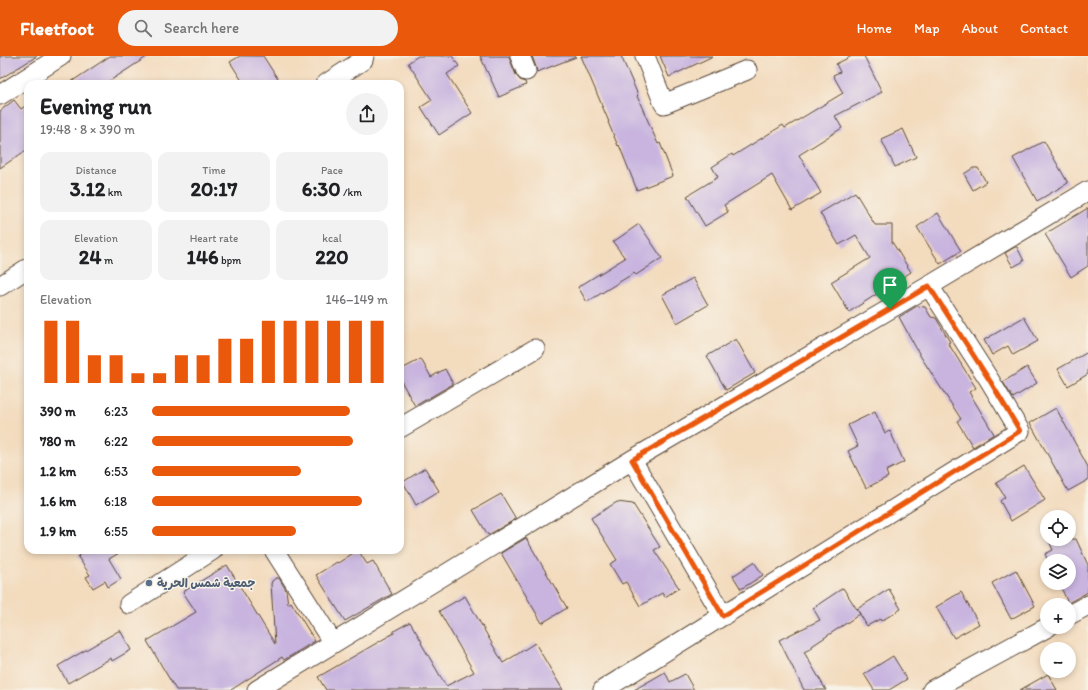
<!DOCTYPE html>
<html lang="en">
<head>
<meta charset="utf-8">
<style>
  body { margin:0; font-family:Itim,"Playpen Sans Arabic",sans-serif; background:#f2f2f2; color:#202124; height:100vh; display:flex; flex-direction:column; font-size:15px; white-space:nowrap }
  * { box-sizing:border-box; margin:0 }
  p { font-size:13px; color:#757577 }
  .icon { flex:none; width:22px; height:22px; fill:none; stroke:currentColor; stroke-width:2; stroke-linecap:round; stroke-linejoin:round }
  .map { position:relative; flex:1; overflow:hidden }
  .side { position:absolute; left:24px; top:24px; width:380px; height:474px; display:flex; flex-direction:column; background:#fff; border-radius:12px; box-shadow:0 2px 6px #0003 }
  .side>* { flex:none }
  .buttons { position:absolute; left:1040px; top:454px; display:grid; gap:8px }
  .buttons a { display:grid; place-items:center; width:36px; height:36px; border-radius:50%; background:#fff; box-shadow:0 2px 6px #0003; font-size:20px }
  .pin { position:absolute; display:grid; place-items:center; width:34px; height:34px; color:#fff; margin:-41px -17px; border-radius:50% 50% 50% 0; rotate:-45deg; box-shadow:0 0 4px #0007 }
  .pin .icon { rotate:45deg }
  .round { display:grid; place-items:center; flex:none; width:42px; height:42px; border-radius:21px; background:#f2f2f2 }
  .head { display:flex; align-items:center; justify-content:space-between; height:68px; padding:0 16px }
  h1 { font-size:22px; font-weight:800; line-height:30px }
  .stats { display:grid; grid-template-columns:repeat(3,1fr); gap:6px; height:68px; padding:4px 16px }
  .stats div { display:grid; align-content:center; border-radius:10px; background:#f2f2f2; text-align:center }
  .stats b { font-size:20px; font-weight:800 }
  .stats small { font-size:11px; font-weight:400 }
  .stats p { font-size:11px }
  .chart { height:112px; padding:8px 16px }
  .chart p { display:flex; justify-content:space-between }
  .chart svg { width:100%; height:72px; margin-top:4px; stroke:#ea580c; stroke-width:6 }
  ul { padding:0 16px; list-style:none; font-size:13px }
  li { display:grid; grid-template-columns:64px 48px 1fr; align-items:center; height:30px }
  li i { height:10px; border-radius:5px; background:#ea580c }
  header { display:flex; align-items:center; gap:24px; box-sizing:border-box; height:56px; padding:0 20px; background:#ea580c; color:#fff }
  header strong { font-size:19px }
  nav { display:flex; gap:22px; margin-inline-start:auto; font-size:14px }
  .search { width:280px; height:36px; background:#f2f2f2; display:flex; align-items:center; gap:10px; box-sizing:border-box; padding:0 14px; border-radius:22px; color:#757577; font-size:15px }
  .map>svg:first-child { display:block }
  .building { fill:#c8b4df }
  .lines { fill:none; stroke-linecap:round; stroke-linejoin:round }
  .minor-casing { stroke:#574536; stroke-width:21 }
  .minor { stroke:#fff; stroke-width:19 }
  .route-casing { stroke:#fff; stroke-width:8 }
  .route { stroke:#ea580c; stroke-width:5 }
  .service-dot { fill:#5c6f8a; stroke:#f7f3e8; stroke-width:1.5 }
  .labels { text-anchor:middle; stroke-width:3; stroke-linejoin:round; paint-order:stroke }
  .service-label { font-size:12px; font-weight:bold; fill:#4e5e75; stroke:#f7f3e8; text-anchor:start }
</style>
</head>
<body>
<header>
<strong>Fleetfoot</strong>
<div class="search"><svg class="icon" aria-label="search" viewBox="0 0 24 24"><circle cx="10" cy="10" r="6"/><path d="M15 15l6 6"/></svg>Search here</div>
<nav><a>Home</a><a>Map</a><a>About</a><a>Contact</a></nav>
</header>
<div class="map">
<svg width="1088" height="634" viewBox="0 0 1088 634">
  <rect width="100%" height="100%" fill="#f7f3e8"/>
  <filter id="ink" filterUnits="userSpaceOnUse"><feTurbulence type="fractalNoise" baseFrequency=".025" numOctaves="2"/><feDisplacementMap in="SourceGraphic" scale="8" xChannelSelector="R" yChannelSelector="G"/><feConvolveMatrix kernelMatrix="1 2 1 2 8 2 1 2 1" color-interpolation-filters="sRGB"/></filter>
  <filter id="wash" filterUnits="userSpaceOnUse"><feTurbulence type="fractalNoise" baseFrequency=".012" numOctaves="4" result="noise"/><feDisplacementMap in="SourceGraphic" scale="16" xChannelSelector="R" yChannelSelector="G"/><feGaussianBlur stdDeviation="0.9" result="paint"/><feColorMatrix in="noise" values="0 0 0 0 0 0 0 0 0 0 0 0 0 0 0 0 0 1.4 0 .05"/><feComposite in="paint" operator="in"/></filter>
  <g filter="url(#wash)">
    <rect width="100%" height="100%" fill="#f3dbbe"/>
    <g id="blocks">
      <path class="building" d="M 0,0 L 37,0 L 0,23 Z
        M 110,0 L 148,0 L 105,28 L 68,28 Z
        M 240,0 L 263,0 L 281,28 L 244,28 L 230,6 Z
        M 418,0 L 452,0 L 459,10 L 447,18 L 472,57 L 439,79 L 421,51 L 432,44 L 408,7 Z
        M 480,0 L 509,0 L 510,4 L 516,19 L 520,24 L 525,26 L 526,29 L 499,41 Z
        M 532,0 L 576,0 L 576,1 L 537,16 L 536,11 Z
        M 581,0 L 621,0 L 638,39 L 637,40 L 658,88 L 660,87 L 673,120 L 637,134 L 619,89 L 618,90 L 608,66 L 609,66 Z
        M 660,0 L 713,0 L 669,21 Z
        M 852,0 L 864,0 L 882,36 L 835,60 L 842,72 L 799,99 L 821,137 L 792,154 L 772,119 L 724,149 L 728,156 L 705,170 L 687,140 L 718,121 L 712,111 L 732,98 L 733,100 L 783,69 L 785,72 L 843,37 L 833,19 L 840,16 L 836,8 Z
        M 14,44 L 21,53 L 28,48 L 28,93 L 0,112 L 0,55 Z
        M 903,73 L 916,101 L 895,111 L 881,83 Z
        M 1044,85 L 1068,127 L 1037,145 L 1013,102 Z
        M 973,112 L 978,112 L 986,126 L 973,134 L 964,118 Z
        M 855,136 L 875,169 L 892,169 L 892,186 L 911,216 L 849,256 L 831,226 L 870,202 L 856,179 L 839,189 L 820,157 Z
        M 1088,152 L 1088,210 L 1071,221 L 1045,178 Z
        M 938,157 L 961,195 L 940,208 L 917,171 Z
        M 639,168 L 662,202 L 636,219 L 634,217 L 587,246 L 578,231 L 625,202 L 613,186 Z
        M 1015,191 L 1017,191 L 1024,205 L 1013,211 L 1005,197 Z
        M 693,222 L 708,249 L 677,267 L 662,239 Z
        M 917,250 L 925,251 L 931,261 L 936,262 L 950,286 L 948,287 L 976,332 L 969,336 L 994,378 L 973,391 L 957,365 L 961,363 L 921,301 L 899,261 Z
        M 1024,261 L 1038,285 L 1013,299 L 1008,290 L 992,299 L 984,284 Z
        M 736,283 L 755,317 L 726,334 L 707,300 Z
        M 1088,296 L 1088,318 L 1068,330 L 1058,313 Z
        M 421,303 L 431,321 L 445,313 L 453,328 L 415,350 L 400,323 L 400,314 Z
        M 1027,311 L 1037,327 L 1013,342 L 1003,326 Z
        M 1056,352 L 1088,411 L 1088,424 L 1068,435 L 1030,367 Z
        M 875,356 L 885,377 L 890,375 L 904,406 L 886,415 L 888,421 L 866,432 L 848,395 L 858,390 L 848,369 Z
        M 1024,410 L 1045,444 L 1011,465 L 1000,445 L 1005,441 L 996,427 Z
        M 425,412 L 439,435 L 416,449 L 403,426 Z
        M 501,438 L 516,463 L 488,479 L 473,454 Z
        M 617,446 L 633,448 L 660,491 L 654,494 L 679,532 L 665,541 L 662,537 L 640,550 L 626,526 L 622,528 L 610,508 L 617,504 L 591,462 Z
        M 526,482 L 567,552 L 542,567 L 501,497 Z
        M 1048,483 L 1076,483 L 1088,509 L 1088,536 L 1068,547 L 1059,527 L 1069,527 L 1069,505 L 1048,505 L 1045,498 L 1053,494 Z
        M 85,494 L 124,494 L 109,503 L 121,523 L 108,531 L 105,525 L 93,532 L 86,521 L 90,519 L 78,501 Z
        M 358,494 L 367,508 L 373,505 L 392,538 L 345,565 L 316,519 L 337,506 L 338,507 Z
        M 754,506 L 763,519 L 741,533 L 733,520 Z
        M 227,509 L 275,588 L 271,528 L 272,525 L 276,522 L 279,522 L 286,534 L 288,548 L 291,546 L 315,585 L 284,604 L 282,601 L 231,634 L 176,634 L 147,585 L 196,556 L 183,536 Z
        M 1016,514 L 1035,550 L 1011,563 L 992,527 Z
        M 843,532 L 860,558 L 812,590 L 812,592 L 804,596 L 826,634 L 804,634 L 779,584 L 820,564 L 813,552 Z
        M 889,533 L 901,553 L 881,565 L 880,563 L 867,570 L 857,553 Z
        M 961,536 L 979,568 L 954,582 L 936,551 Z
        M 465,540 L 503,607 L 535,587 L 563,634 L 326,634 L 318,621 L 394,577 L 394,575 L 410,566 L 422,586 L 421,587 L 446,630 L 474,616 L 439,555 Z
        M 120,574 L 131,594 L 112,605 L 111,602 L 68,627 L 58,610 Z
        M 893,600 L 907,623 L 889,634 L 874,634 L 864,618 Z
        M 665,616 L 670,626 L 685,618 L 694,634 L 634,634 Z
        M 1048,618 L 1057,634 L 1020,634 Z"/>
    </g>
  </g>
  <g filter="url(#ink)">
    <use href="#blocks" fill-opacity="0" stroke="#574536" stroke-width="1"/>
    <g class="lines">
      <g class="minor-casing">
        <path id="minor" d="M 520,0 L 526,15
          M 645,0 L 664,48 L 747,14
          M 326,28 L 363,4 L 364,0
          M 0,39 L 61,0
          M 0,230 L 28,212
          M 400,372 L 535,293
          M 632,404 L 723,560
          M 274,494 L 333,587
          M 129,548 L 213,494
          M 1069,559 L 1088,549
          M 257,634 L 632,404 L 929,230 L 1088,135
          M 603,634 L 1020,375 L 990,325 L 929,230
          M 932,634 L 1048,571"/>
      </g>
      <use href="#minor" class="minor"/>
    </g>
  </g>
  <g class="lines" filter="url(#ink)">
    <g class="route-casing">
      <path id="route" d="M 929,230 L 990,325 L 1020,375 L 723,560 L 632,404 Z"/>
    </g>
    <use href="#route" class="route"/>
  </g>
  <circle class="service-dot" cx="149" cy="527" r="4"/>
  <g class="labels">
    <g class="service-label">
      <text x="157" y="531">جمعية شمس الحرية</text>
    </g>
  </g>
</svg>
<div class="buttons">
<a><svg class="icon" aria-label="locate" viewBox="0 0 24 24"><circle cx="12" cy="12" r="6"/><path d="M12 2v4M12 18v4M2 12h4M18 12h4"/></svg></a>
<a><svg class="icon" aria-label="layers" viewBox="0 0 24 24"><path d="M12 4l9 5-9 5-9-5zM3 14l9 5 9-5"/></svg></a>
<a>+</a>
<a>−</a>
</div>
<div class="pin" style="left:890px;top:253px;background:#1e9e55"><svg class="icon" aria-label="arrive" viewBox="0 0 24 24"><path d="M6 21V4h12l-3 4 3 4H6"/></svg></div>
<section class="side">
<div class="head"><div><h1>Evening run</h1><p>19:48 · 8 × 390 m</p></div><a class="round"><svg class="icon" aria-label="share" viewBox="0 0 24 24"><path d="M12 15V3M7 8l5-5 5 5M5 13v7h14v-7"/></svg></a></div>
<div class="stats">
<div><p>Distance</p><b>3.12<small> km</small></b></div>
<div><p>Time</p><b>20:17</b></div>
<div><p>Pace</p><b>6:30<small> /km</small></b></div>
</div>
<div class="stats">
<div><p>Elevation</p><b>24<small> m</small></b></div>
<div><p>Heart rate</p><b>146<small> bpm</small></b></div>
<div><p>kcal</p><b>220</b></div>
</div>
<div class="chart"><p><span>Elevation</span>146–149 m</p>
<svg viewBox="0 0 160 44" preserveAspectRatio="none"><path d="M5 44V6M15 44V6M25 44V27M35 44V27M45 44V38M55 44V38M65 44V27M75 44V27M85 44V17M95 44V17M105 44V6M115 44V6M125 44V6M135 44V6M145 44V6M155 44V6"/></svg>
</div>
<ul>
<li><b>390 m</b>6:23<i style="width:84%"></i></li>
<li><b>780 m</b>6:22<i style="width:85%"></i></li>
<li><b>1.2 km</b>6:53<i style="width:63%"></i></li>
<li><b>1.6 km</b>6:18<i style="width:89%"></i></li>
<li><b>1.9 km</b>6:55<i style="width:61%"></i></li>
</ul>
</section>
</div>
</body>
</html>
